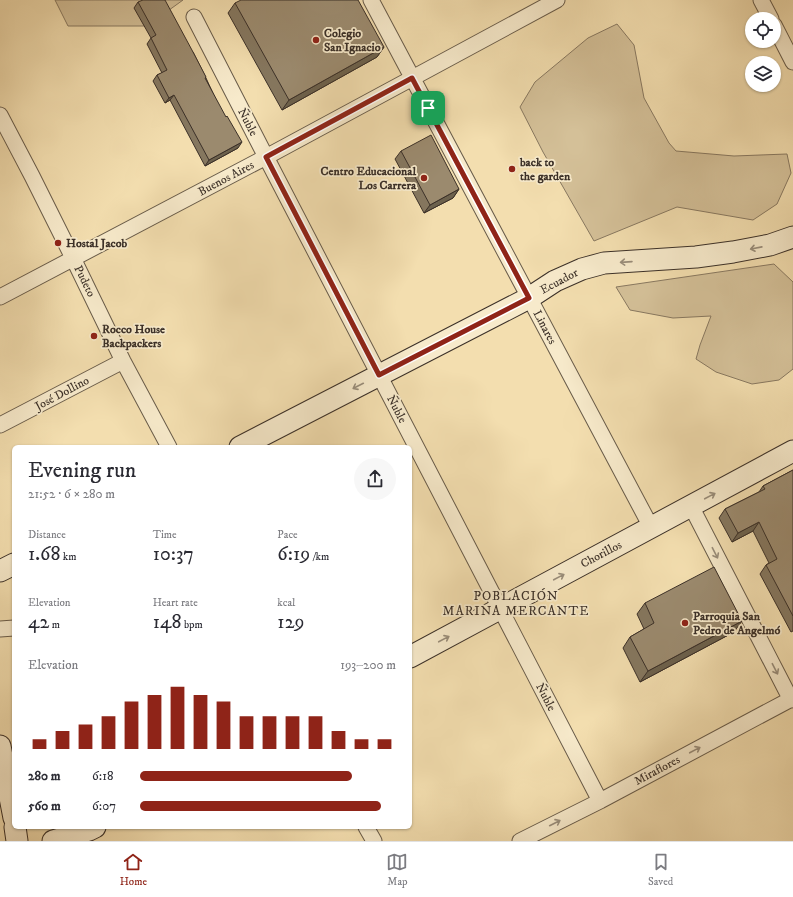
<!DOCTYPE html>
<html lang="en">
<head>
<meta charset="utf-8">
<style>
  body { margin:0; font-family:"IM FELL DW Pica",serif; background:#f7f7f7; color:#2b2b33; height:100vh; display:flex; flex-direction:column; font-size:15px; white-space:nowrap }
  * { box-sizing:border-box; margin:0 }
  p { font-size:13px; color:#7c7c81 }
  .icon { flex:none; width:22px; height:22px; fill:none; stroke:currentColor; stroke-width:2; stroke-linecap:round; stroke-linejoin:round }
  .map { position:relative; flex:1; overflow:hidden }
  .panel { position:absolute; left:12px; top:445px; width:400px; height:384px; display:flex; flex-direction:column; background:#fff; border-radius:6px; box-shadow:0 1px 3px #0004 }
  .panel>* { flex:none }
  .fabs { position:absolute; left:745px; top:12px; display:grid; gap:8px }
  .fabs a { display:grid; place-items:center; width:36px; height:36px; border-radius:50%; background:#fff; box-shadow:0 1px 3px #0004; font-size:20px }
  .pin { position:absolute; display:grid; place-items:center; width:34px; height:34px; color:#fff; margin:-17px; border-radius:8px; box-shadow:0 2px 6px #0006 }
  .round { display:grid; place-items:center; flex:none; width:42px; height:42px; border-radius:21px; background:#f7f7f7 }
  .overview { display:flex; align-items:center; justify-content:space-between; height:68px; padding:0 16px }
  h1 { font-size:22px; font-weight:600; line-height:30px }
  .stats { display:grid; grid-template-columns:repeat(3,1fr); gap:6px; height:68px; padding:4px 16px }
  .stats div { display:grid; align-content:center }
  .stats b { font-size:20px; font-weight:600 }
  .stats small { font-size:11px; font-weight:400 }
  .stats p { font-size:11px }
  .chart { height:112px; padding:8px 16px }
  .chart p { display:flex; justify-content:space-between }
  .chart svg { width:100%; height:72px; margin-top:4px; stroke:#8f2418; stroke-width:6 }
  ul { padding:0 16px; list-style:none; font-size:13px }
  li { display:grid; grid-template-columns:64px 48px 1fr; align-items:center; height:30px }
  li i { height:10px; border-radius:5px; background:#8f2418 }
  .dock { display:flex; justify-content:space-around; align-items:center; height:56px; border-top:1px solid #e1e1e2; background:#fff; font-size:11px; color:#7c7c81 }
  .dock a { display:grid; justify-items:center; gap:2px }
  .dock .on { color:#8f2418 }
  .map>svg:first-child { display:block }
  .green { fill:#d4c098; stroke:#887860 }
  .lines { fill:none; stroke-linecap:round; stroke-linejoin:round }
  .street-casing { stroke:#695c4a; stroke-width:17 }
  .secondary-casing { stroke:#3b3028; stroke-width:23 }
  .street { stroke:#f7eacb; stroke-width:15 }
  .secondary { stroke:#f7eacb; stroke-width:21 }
  .wall { fill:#85775f; stroke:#3b3028 }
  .shaded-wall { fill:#6c614d; stroke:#3b3028 }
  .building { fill:#9b8a6e; stroke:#3b3028 }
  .oneway { stroke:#998d7a }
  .route-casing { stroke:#fff; stroke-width:8 }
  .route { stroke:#8f2418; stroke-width:5 }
  .poi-dot { fill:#8f2418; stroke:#f7eacb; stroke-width:1.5 }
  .labels { text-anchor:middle; stroke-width:3.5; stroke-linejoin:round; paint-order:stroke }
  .poi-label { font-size:12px; font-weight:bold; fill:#3b3028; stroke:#f7eacb; text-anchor:start }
  .street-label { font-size:12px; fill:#3b3028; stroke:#f7eacb }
  .neighbourhood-label { font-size:13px; letter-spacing:1px; fill:#3b3028; stroke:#f7eacb }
</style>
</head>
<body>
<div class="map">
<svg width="793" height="841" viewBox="0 0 793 841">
  <rect width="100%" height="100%" fill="#f3deaf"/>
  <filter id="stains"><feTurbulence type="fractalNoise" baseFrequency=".005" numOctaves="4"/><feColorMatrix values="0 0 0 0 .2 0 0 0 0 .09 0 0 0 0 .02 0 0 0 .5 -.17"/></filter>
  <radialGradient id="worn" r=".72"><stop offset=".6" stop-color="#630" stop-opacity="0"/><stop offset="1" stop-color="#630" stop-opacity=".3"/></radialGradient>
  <path class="green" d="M 55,0 L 183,0 L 147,26 L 68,26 Z
    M 617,24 L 634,45 L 644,98 L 669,143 L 676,151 L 734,156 L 787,154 L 791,173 L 777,204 L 753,220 L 677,207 L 594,241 L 543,152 L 520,107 L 535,82 L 588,38 Z
    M 774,264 L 793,282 L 793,369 L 779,380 L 752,384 L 716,372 L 696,359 L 700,345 L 711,316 L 673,318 L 630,310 L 616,287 Z"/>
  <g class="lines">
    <g class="street-casing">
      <path id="street" d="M 371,0 L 651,527
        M 761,0 L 771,19
        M 194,17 L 266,157 L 600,801
        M 774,25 L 793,62
        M 0,115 L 32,176 L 73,258 L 123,361 L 169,447
        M 0,297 L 266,157 L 557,0
        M 0,425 L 123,361
        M 691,506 L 791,700
        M 0,629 L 14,628
        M 366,827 L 374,841
        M 520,841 L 600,801 L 793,698"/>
    </g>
    <g class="secondary-casing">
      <path id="secondary" d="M 240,447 L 529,298 L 555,281 L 582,269 L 604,263 L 696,257 L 733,252 L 770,245 L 793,237
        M 0,571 L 14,564
        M 410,657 L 793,451
        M 0,746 L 14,818
        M 15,827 L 17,841
        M 53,841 L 89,830 L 95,827"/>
    </g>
    <use href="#street" class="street"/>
    <use href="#secondary" class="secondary"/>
  </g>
  <path class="wall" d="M 138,2 L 193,52 L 206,78 L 238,148 L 205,166 L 170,100 L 165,103 L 153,81 L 157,75 L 162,73 L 147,44 L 151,38 L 134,8 Z
    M 235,3 L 384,47 L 377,57 L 282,110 L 228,13 Z
    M 401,151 L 459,189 L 453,198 L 424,213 L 395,159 Z
    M 793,470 L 793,631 L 791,632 L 760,574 L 766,565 L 769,563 L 753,531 L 732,542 L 719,518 L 725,509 L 759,492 L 763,486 Z
    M 645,603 L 734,632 L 640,682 L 623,648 L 630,637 L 644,629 L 637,614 Z"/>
  <path class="shaded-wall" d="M 384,47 L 377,57 L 282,110 L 289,100 Z
    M 174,95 L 170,100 L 165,103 L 169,98 Z
    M 242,142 L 238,148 L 205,166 L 209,160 Z
    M 459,189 L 453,198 L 424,213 L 430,205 Z
    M 759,522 L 753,531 L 732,542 L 738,533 Z
    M 742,621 L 734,632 L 640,682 L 648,671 Z"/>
  <path class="building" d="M 143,0 L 165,0 L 193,52 L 206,77 L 205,78 L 226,117 L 227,116 L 242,142 L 209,160 L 174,95 L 169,98 L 157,75 L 167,70 L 151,38 L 156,35 L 138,2 Z
    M 241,0 L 358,0 L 384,47 L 289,100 L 235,3 Z
    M 431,135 L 459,189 L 430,205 L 401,151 Z
    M 793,470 L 793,616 L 766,565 L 777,559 L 759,522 L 738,533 L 725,509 L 765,489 L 763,486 Z
    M 714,567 L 742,621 L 648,671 L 630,637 L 654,623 L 645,603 Z"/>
  <defs><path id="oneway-shaft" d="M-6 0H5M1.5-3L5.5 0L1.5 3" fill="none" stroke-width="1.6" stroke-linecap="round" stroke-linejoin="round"/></defs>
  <g class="oneway">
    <use href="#oneway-shaft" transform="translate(756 248) rotate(169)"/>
    <use href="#oneway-shaft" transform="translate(626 262) rotate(176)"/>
    <use href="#oneway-shaft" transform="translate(358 386) rotate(153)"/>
    <use href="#oneway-shaft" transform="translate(710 496) rotate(-28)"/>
    <use href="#oneway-shaft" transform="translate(715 553) rotate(63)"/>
    <use href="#oneway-shaft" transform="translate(559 577) rotate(-28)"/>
    <use href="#oneway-shaft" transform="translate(444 639) rotate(-28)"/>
    <use href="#oneway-shaft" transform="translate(775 669) rotate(63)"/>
    <use href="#oneway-shaft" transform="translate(695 750) rotate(-28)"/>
    <use href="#oneway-shaft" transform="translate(555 823) rotate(-27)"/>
  </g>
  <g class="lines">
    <g class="route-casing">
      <path id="route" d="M 412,78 L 529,298 L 379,375 L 266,157 Z"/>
    </g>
    <use href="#route" class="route"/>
  </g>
  <g class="poi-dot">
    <circle cx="316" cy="40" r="4"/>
    <circle cx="512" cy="169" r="4"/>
    <circle cx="424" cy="178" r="4"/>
    <circle cx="58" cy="243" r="4"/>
    <circle cx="94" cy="336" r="4"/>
    <circle cx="685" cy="623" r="4"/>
  </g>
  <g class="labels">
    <g class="poi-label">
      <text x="324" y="37">Colegio<tspan x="324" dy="14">San Ignacio</tspan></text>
      <text x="520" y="166">back to<tspan x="520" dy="14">the garden</tspan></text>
      <text x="416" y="175" text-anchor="end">Centro Educacional<tspan x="416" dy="14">Los Carrera</tspan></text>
      <text x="66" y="247">Hostal Jacob</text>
      <text x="102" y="333">Rocco House<tspan x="102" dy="14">Backpackers</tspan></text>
      <text x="693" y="620">Parroquia San<tspan x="693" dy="14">Pedro de Angelmó</tspan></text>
    </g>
    <g class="street-label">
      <text transform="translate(248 122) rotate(63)" y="4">Ñuble</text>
      <text transform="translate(226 178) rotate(-28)" y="4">Buenos Aires</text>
      <text transform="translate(85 281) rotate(64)" y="4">Pudeto</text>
      <text transform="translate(559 281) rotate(-28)" y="4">Ecuador</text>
      <text transform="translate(545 327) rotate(62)" y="4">Linares</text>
      <text transform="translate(62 393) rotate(-28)" y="4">José Dollino</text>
      <text transform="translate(397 409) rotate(63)" y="4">Ñuble</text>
      <text transform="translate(601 554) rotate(-28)" y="4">Chorillos</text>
      <text transform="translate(546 697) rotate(63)" y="4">Ñuble</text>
      <text transform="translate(657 770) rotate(-28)" y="4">Miraflores</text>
    </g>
    <g class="neighbourhood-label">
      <text x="516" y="600">POBLACIÓN<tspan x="516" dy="15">MARINA MERCANTE</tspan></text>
    </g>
  </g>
  <rect width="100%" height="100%" filter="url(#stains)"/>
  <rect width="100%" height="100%" fill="url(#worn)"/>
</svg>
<div class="fabs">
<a><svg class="icon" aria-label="locate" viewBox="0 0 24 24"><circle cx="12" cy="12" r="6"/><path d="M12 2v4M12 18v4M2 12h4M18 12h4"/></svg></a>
<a><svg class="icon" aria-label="layers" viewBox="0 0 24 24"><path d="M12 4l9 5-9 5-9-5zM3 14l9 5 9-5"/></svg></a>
</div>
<div class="pin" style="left:428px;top:108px;background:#1e9e55"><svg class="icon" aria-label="arrive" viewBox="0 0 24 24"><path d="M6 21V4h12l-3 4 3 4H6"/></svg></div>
<section class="panel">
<div class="overview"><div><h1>Evening run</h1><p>21:52 · 6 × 280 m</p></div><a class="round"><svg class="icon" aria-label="share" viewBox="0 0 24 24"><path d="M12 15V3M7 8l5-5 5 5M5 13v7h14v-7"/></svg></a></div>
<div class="stats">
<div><p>Distance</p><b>1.68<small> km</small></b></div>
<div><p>Time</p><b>10:37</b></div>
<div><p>Pace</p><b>6:19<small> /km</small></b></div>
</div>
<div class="stats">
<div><p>Elevation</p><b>42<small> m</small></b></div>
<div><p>Heart rate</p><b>148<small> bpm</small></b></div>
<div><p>kcal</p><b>129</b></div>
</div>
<div class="chart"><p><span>Elevation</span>193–200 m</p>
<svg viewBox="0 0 160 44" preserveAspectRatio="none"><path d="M5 44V38M15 44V33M25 44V29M35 44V24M45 44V15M55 44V11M65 44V6M75 44V11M85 44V15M95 44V24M105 44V24M115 44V24M125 44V24M135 44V33M145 44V38M155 44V38"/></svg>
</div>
<ul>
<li><b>280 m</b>6:18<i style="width:83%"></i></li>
<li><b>560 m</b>6:07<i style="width:94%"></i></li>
</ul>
</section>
</div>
<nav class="dock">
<a class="on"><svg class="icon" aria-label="home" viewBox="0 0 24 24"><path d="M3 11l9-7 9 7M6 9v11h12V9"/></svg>Home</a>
<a><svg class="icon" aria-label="map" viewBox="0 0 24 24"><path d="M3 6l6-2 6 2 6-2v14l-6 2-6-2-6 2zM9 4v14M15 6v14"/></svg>Map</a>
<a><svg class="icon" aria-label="saved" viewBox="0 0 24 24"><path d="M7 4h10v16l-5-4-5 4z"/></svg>Saved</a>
</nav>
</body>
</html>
